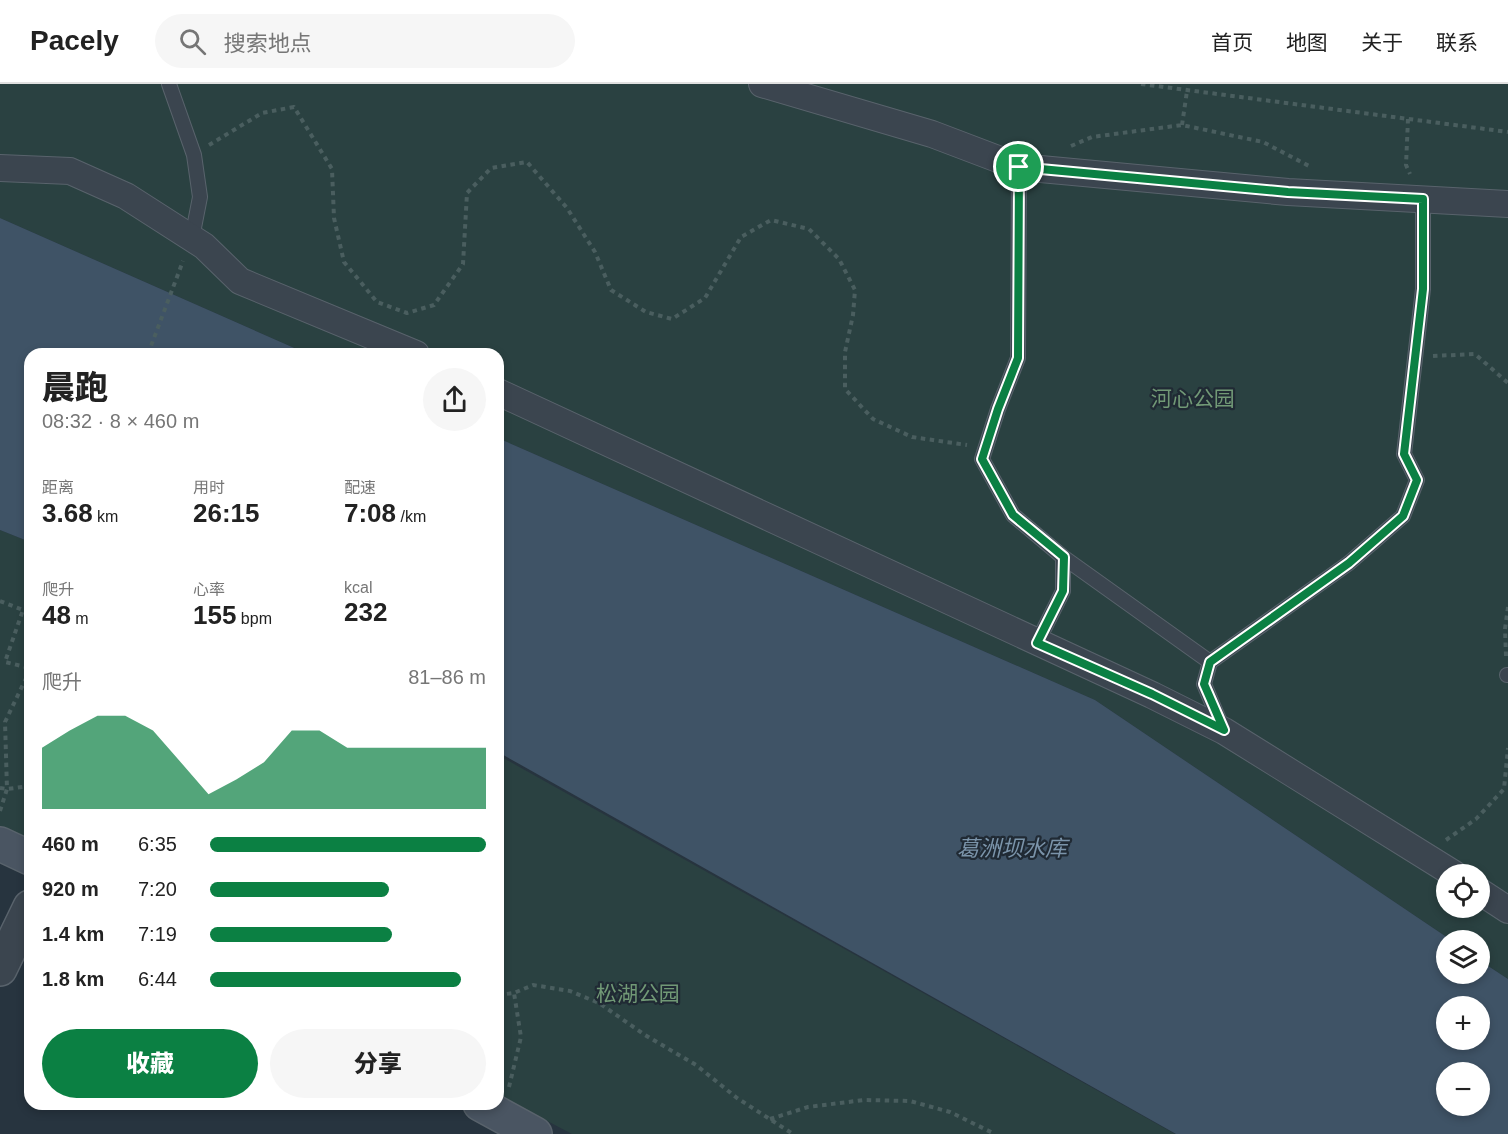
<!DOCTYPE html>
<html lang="zh">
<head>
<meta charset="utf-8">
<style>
  body { margin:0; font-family:Helvetica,"Noto Sans SC",sans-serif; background:#f6f6f6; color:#222; height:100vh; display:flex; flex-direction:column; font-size:22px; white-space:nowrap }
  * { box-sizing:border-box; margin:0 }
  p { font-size:20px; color:#767676 }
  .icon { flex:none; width:33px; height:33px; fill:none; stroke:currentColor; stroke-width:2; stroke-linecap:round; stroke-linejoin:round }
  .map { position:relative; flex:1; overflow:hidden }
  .side { position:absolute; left:24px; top:264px; width:480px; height:762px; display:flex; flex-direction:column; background:#fff; border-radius:18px; box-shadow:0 3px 9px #0003 }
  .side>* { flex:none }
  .tools { position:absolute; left:1436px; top:780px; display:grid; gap:12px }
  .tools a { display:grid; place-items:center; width:54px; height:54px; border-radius:50%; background:#fff; box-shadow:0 3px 9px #0003; font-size:30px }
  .pin { position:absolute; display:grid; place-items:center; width:51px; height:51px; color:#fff; margin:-26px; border:3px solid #fff; border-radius:50%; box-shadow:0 2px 6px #0007 }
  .round { display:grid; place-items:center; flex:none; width:63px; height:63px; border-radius:32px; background:#f6f6f6 }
  .headline { display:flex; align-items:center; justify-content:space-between; height:102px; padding:0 18px }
  h1 { font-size:33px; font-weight:800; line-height:45px }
  .figures { display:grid; grid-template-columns:repeat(3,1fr); gap:9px; height:102px; padding:6px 18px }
  .figures div { display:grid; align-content:center }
  .figures b { font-size:26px; font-weight:800 }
  .figures small { font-size:16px; font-weight:400 }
  .figures p { font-size:16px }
  .chart { height:168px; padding:12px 18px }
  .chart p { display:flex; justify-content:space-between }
  .chart svg { width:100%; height:108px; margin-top:6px; fill:#0b8043; opacity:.7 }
  .action { display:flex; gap:12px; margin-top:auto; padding:12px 18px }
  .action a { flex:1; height:69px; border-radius:36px; background:#0b8043; color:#fff; font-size:24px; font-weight:800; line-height:69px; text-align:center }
  .action a+a { background:#f6f6f6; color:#222 }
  ul { padding:0 18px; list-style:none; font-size:20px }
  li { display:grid; grid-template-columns:96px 72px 1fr; align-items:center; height:45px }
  li i { height:15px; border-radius:8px; background:#0b8043 }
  header { display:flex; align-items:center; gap:36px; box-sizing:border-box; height:84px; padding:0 30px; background:#fff; border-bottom:2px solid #e0e0e0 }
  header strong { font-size:28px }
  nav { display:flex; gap:33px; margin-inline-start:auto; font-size:21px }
  .search { width:420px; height:54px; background:#f6f6f6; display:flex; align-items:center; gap:15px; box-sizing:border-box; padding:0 21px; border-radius:33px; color:#767676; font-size:22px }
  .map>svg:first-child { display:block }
  .green { fill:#2a4141; fill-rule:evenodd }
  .water { fill:#3f5366; fill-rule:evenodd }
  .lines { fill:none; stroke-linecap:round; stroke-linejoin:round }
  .service-casing { stroke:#59636c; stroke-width:16 }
  .minor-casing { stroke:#59636c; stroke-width:28 }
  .tertiary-casing { stroke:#59636c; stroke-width:36 }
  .secondary-casing { stroke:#59636c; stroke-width:36 }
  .path { stroke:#4a5e5f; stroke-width:4; stroke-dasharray:4.5 4.5; stroke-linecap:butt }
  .service { stroke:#3b454f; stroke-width:14 }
  .minor { stroke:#3b454f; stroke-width:26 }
  .tertiary { stroke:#3b454f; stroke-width:33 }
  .secondary { stroke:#4a5562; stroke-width:33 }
  .route-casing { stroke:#fff; stroke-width:12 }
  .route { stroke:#0b8043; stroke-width:8 }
  .labels { text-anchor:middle; stroke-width:4.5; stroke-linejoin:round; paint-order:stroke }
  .park-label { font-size:21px; fill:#719976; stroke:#202a34 }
  .water-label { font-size:22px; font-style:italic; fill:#7b94aa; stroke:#202a34 }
</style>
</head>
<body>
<header>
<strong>Pacely</strong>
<div class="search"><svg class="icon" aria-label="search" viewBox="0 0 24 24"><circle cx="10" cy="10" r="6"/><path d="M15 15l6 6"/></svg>搜索地点</div>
<nav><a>首页</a><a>地图</a><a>关于</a><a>联系</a></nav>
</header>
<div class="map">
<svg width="1508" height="1050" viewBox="0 0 1508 1050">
  <rect width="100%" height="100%" fill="#27343f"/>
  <path class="green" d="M 0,0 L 1508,0 L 1508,895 L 1479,876 L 1479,856 L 1451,856 L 1095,616 L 498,354 L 498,270 L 308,270 L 0,134 ZM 1446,790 L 1479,790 L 1479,824 L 1446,824 Z
    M 0,446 L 30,458 L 30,763 L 0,747 Z
    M 498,671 L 1175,1050 L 572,1050 L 498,1011 Z"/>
  <path class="water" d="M 0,134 L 308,270 L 30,270 L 30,458 L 0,446 Z
    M 498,354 L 1095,616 L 1451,856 L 1446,856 L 1446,890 L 1479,890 L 1479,876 L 1508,895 L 1508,1050 L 1176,1050 L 498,668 ZM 1446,922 L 1479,922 L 1479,956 L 1446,956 ZM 1446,988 L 1479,988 L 1479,1022 L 1446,1022 Z"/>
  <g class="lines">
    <g class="service-casing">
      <path id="service" d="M 169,0 L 194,71 L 200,113 L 192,154
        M 1019,83 L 1018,274 L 998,325 L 982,375 L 1013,431 L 1063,473 L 1063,507 L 1037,559
        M 1063,473 L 1210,578
        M 1507,591 L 1508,591
        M 1223,645 L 1204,600 L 1210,578 L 1349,479 L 1403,432 L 1417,396 L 1404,370 L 1423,205 L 1423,115"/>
    </g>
    <g class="minor-casing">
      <path id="minor" d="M 762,0 L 932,50 L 1019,83 L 1288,108 L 1508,120
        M 0,84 L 70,87 L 126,112 L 204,162 L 240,197 L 416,270
        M 498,308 L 1152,611 L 1224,647 L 1454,790
        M 1479,807 L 1508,826"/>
    </g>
    <g class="tertiary-casing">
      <path id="tertiary" d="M 0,885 L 30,823"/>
    </g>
    <g class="secondary-casing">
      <path id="secondary" d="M 0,760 L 30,774
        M 480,1020 L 535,1050"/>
    </g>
    <path class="path" d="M 1141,0 L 1508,48
      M 1408,35 L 1406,81 L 1410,90
      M 1182,41 L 1187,7
      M 209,61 L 262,29 L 294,23 L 332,85 L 334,134 L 344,178 L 377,218 L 407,229 L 434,221 L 463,180 L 467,109 L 491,84 L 527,78 L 567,124 L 595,168 L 611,206 L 646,228 L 672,235 L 705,214 L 741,153 L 771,136 L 809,145 L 839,175 L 855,206 L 853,231 L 845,268 L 845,305 L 873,335 L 912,353 L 967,361
      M 1071,62 L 1092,53 L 1182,41 L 1263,58 L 1309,82
      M 148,270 L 183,177
      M 1433,272 L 1475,270 L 1508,299
      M 0,517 L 23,526 L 5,578 L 30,584
      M 1506,572 L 1505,545 L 1508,523
      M 0,704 L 7,705 L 30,702
      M 0,727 L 7,705 L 5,638 L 30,586
      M 1446,756 L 1476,735 L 1504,705 L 1508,664
      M 498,911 L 514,909 L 533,901 L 570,907 L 599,919 L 645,951 L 696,981 L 737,1014 L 793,1050
      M 509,1003 L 521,953 L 514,909
      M 770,1035 L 808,1023 L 864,1016 L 910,1017 L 950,1028 L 995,1050"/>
    <use href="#service" class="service"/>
    <use href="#minor" class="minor"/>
    <use href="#tertiary" class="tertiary"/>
    <use href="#secondary" class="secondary"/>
  </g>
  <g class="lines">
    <g class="route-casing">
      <path id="route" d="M 1019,83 L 1288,108 L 1423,115 L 1423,205 L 1404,370 L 1417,396 L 1403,432 L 1349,479 L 1210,578 L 1204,600 L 1224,646 L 1152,610 L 1037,559 L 1063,507 L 1064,473 L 1013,431 L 982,375 L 998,325 L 1018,274 Z"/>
    </g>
    <use href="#route" class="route"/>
  </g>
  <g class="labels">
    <g class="park-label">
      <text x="1193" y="322">河心公园</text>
      <text x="638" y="917">松湖公园</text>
    </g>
    <g class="water-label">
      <text x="1012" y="772">葛洲坝水库</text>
    </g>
  </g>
</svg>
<div class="tools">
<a><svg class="icon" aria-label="locate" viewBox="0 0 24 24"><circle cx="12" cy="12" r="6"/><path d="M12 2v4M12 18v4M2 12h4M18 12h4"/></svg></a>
<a><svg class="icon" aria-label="layers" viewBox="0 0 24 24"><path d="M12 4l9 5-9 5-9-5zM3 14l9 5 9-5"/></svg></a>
<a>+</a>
<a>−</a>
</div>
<div class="pin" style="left:1019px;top:83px;background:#1e9e55"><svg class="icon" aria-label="arrive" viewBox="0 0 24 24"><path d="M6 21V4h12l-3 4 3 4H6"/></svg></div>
<section class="side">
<div class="headline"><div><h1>晨跑</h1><p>08:32 · 8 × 460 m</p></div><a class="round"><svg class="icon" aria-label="share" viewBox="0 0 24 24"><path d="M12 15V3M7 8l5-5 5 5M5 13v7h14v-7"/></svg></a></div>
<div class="figures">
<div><p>距离</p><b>3.68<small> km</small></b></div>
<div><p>用时</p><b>26:15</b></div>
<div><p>配速</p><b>7:08<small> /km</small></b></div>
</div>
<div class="figures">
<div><p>爬升</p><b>48<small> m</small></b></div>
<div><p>心率</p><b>155<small> bpm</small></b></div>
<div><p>kcal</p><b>232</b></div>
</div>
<div class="chart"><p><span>爬升</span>81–86 m</p>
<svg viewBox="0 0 160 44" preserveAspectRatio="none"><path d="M0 44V19L10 12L20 6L30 6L40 12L50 25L60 38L70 32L80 25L90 12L100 12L110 19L120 19L130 19L140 19L150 19L160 19V44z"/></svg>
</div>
<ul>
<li><b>460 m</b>6:35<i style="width:100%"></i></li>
<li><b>920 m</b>7:20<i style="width:65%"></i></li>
<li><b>1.4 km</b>7:19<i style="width:66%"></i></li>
<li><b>1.8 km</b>6:44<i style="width:91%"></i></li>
</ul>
<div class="action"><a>收藏</a><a>分享</a></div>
</section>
</div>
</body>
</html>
